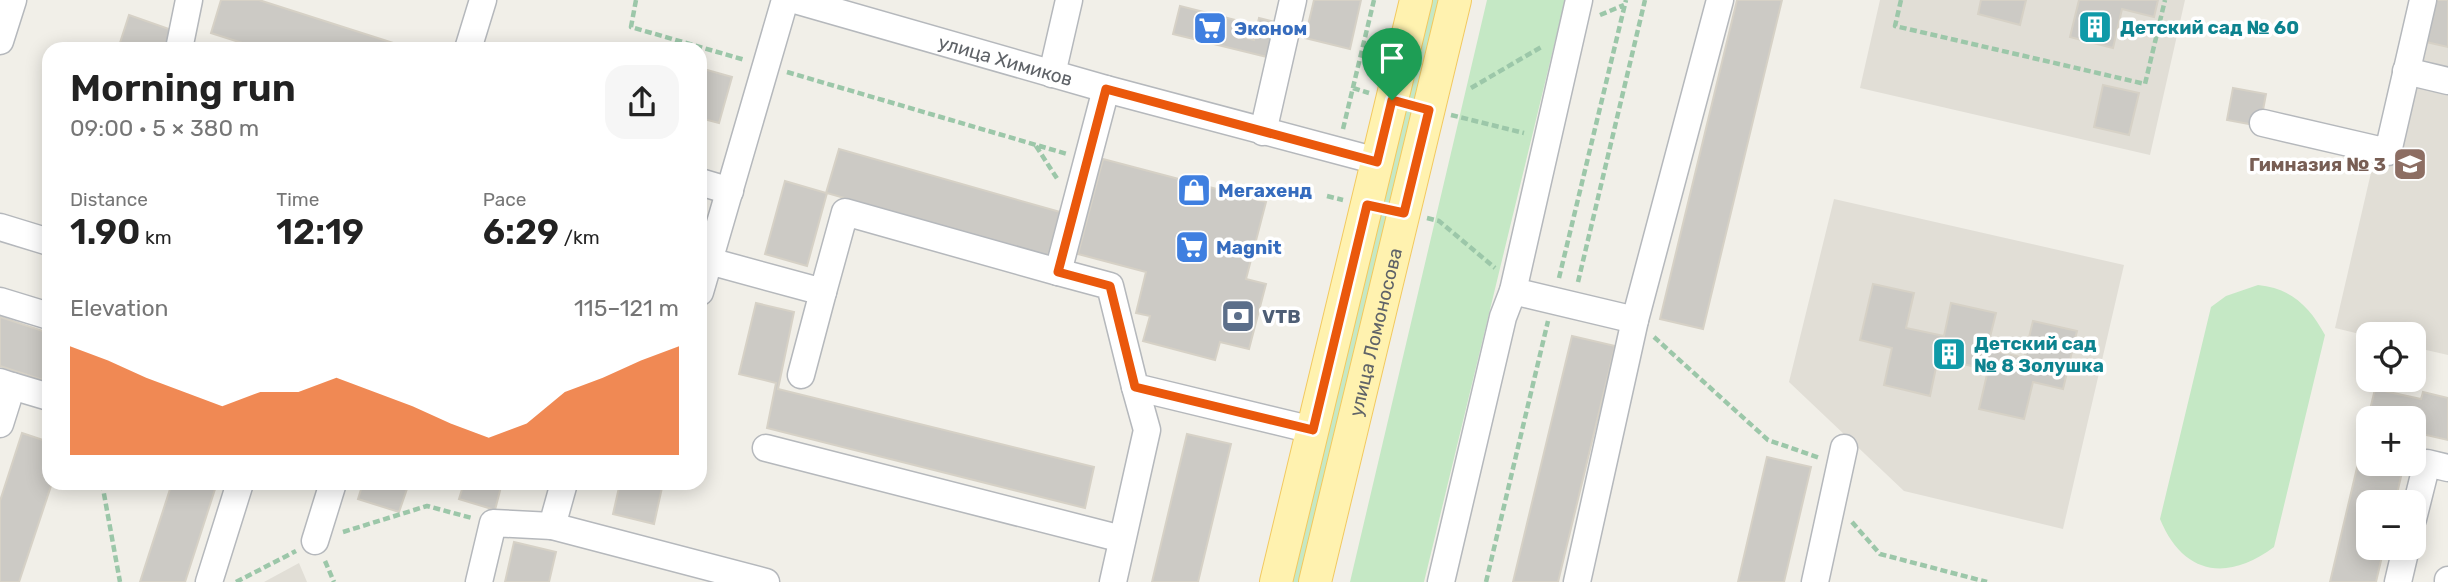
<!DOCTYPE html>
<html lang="en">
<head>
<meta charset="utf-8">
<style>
  body { margin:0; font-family:Rubik,sans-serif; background:#f6f6f6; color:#222; height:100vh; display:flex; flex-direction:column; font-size:26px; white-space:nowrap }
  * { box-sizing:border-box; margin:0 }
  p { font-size:23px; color:#767676 }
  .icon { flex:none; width:38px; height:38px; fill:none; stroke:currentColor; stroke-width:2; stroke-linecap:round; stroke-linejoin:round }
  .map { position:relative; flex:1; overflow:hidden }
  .details { position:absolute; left:42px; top:42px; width:665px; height:448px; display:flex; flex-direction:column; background:#fff; border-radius:21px; box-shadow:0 4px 18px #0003 }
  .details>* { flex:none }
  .buttons { position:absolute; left:2356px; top:322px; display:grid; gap:14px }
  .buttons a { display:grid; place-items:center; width:70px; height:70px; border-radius:14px; background:#fff; box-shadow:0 4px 18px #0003; font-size:35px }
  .pin { position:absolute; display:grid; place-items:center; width:60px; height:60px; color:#fff; margin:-72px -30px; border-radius:50% 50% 50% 0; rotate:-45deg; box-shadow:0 0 7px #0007 }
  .pin .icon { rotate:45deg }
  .round { display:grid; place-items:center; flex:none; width:74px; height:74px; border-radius:21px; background:#f6f6f6 }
  .overview { display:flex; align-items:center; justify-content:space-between; height:119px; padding:0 28px }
  h1 { font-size:38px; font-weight:600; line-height:52px }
  .stats { display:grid; grid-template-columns:repeat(3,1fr); gap:10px; height:119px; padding:7px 28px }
  .stats div { display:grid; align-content:center }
  .stats b { font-size:35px; font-weight:600 }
  .stats small { font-size:19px; font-weight:400 }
  .stats p { font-size:19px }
  .chart { height:196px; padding:14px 28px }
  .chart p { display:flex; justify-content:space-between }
  .chart svg { width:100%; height:126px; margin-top:7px; fill:#ea580c; opacity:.7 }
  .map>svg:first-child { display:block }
  .education { fill:#e1ded6 }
  .green { fill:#c5e8c5 }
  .building { fill:#cccac5; stroke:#d6d1c6; stroke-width:2 }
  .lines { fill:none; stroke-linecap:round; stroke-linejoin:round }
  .minor-casing { stroke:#b5b8bc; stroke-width:29 }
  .major-casing { stroke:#f2c960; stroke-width:34 }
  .path { stroke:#9cc7a9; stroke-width:4.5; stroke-dasharray:7 3.5; stroke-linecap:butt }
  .minor { stroke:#fff; stroke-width:26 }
  .major { stroke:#fff2af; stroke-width:32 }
  .route-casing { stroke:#fff; stroke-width:14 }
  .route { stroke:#ea580c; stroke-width:9 }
  .labels { text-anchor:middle; stroke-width:7; stroke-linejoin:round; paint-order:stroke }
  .culture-label { font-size:19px; font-weight:bold; fill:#0d838f; stroke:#fff; text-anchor:start }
  .shop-label { font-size:19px; font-weight:bold; fill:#366cbe; stroke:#fff; text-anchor:start }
  .street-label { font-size:19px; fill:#5f6368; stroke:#fff }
  .education-label { font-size:19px; font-weight:bold; fill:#785e54; stroke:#fff; text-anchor:end }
  .service-label { font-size:19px; font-weight:bold; fill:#4e5e75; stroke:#fff; text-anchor:start }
</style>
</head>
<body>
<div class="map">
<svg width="2448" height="582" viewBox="0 0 2448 582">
  <rect width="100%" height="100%" fill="#f1efe8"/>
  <path class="education" d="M 1880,0 L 2185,0 L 2150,155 L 1860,88 Z
    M 2411,0 L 2448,0 L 2448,355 L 2413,347 L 2413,334 L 2368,336 L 2335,328 Z
    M 1834,199 L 2124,265 L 2063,529 L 1904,491 L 1789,382 Z
    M 299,563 L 307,582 L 264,582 Z"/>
  <path class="green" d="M 1429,0 L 1443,0 L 1302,582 L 1289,582 Z
    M 1487,0 L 1565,0 L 1424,582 L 1350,582 Z
    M 2258,285 C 2291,288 2310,307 2325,335 L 2274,547 C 2227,582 2183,575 2160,519 L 2211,307 L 2226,296 Z"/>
  <path class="building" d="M 221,0 L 259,0 L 412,49 L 261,49 L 211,33 Z
    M 1314,0 L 1361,0 L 1350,49 L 1305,38 Z
    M 1737,0 L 1782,0 L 1703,329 L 1660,319 Z
    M 1981,0 L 2026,0 L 2020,25 L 1978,14 Z
    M 2079,0 L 2158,0 L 2154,17 L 2122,9 L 2113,48 L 2070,37 Z
    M 2436,0 L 2448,0 L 2448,47 L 2426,42 Z
    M 1180,6 L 1247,23 L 1243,37 L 1254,40 L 1259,18 L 1275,22 L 1267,57 L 1173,34 Z
    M 129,15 L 172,30 L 166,49 L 118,49 Z
    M 700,68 L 732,77 L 719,123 L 700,118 Z
    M 2103,85 L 2139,93 L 2129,135 L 2094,127 Z
    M 2233,88 L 2266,94 L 2260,126 L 2227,120 Z
    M 839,149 L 1060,212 L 1048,256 L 827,193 L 807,266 L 765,254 L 785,181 L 826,193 Z
    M 1103,159 L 1266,202 L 1246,279 L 1266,284 L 1249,349 L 1220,342 L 1215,360 L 1143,341 L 1150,316 L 1136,313 L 1146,272 L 1078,254 Z
    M 1873,284 L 1914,293 L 1906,328 L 1944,336 L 1951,303 L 1996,313 L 1987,349 L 2024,358 L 2033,321 L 2077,331 L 2063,389 L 2033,382 L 2024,419 L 1979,409 L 1988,370 L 1938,358 L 1930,396 L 1884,385 L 1892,348 L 1860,340 Z
    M 756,303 L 794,312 L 778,389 L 1094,467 L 1085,508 L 767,428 L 776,383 L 739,374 Z
    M 0,317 L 49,333 L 49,382 L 0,366 Z
    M 1572,336 L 1615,346 L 1558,582 L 1513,582 Z
    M 2375,389 L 2421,399 L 2423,392 L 2448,398 L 2448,440 L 2413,432 L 2413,418 L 2368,418 Z
    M 2368,421 L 2368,464 L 2404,464 L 2395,502 L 2368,502 L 2368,548 L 2384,548 L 2376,582 L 2330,582 Z
    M 22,433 L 49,442 L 49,483 L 52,483 L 19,582 L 0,582 L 0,501 Z
    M 1187,434 L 1231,444 L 1198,582 L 1152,582 Z
    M 1187,434 L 1231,444 L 1198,582 L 1152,582 Z
    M 1767,457 L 1811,467 L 1784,582 L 1738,582 Z
    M 172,483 L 217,483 L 185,582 L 140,582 Z
    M 363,483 L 409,483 L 399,512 L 358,499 Z
    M 464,483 L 487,483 L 501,487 L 495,510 L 459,499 Z
    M 620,483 L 663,483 L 654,524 L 613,514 Z
    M 514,542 L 556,552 L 549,582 L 505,582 Z"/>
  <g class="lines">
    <g class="minor-casing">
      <g id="minor">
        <path id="s1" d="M 795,0 L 1106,89 L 1377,161"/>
        <path d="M 0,41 L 13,0"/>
        <path d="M 179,49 L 189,0"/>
        <path d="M 468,49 L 483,0"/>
        <path d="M 2406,71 L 2448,81"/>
        <path d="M 1052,74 L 1069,0"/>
        <path d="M 2263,123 L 2388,152 L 2423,0"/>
        <path d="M 1263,132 L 1293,0"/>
        <path d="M 700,182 L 730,191"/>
        <path d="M 0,227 L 49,242"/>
        <path d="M 709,261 L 823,292 L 845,212 L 1058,272 L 1106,89"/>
        <path d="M 1058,272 L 1110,286 L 1135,387 L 1313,430"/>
        <path d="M 1513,291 L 1635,320"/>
        <path d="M 700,292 L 785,0"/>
        <path d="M 0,301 L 49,316"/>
        <path d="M 801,375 L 823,292"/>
        <path d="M 0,382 L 12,386 L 0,424"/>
        <path d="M 12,386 L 49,397"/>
        <path d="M 766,448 L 1122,539"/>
        <path d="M 2413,519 L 2427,463 L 2448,468"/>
        <path d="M 552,526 L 564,483"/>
        <path d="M 315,541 L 333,483"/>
        <path d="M 209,582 L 240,483"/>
        <path d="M 479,582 L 493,523 L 552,526 L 766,582"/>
        <path d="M 1113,582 L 1147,430 L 1135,387"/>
        <path d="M 1441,582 L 1503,317 L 1513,291 L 1579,0"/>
        <path d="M 1577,582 L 1635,320 L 1720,0"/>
        <path d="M 1815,582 L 1844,448"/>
        <path d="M 2398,582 L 2406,548"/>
        <path d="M 2448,582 L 2448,580"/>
      </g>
    </g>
    <g class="major-casing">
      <g id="major">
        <path d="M 1276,582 L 1416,0"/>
        <path id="s2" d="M 1315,582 L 1455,0"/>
      </g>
    </g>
    <path class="path" d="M 636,0 L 631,27 L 745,60
      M 1901,0 L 1895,26 L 2145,84 L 2165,0
      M 1600,15 L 1624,5
      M 787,72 L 1067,154
      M 1353,88 L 1369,93
      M 1471,88 L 1543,46
      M 1451,115 L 1524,133
      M 1343,129 L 1374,0
      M 1036,146 L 1058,180
      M 1327,196 L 1343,200
      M 1427,218 L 1439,221 L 1495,268
      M 1559,278 L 1626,0
      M 1578,282 L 1645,0
      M 1654,337 L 1768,440 L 1820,458
      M 102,483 L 120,582
      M 1852,522 L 1880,554 L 1987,582
      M 343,532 L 427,506 L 472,518
      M 325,561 L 334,582
      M 236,582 L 296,551
      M 1486,582 L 1548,321"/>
    <use href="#minor" class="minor"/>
    <use href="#major" class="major"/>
  </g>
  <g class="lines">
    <g class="route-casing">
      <path id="route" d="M 1106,89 L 1377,162 L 1392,100 L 1429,110 L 1404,213 L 1367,205 L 1313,430 L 1135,387 L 1110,286 L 1058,272 Z"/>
    </g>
    <use href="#route" class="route"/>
  </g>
  <defs>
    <g id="building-square" transform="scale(1.75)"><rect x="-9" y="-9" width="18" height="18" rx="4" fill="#0f9aa8" stroke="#fff"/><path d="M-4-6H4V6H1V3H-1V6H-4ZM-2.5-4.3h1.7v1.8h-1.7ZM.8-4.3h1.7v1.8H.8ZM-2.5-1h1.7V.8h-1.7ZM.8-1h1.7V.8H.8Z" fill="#fff"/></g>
    <g id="supermarket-square" transform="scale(1.75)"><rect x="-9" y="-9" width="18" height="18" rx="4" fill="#3f7fe0" stroke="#fff"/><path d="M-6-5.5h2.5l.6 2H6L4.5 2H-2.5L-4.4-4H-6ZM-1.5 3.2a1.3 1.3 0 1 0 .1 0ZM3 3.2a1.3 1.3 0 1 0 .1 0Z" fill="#fff"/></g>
    <g id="school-square" transform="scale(1.75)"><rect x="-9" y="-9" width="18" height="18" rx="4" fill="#8d6e63" stroke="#fff"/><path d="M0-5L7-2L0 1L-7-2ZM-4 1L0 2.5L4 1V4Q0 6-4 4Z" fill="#fff"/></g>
    <g id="shop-square" transform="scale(1.75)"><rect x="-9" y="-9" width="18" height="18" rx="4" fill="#3f7fe0" stroke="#fff"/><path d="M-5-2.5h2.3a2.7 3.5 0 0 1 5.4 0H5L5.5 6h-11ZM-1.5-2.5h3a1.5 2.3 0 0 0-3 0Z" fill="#fff"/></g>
    <g id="bank-square" transform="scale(1.75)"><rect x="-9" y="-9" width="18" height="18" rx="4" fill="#5c6f8a" stroke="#fff"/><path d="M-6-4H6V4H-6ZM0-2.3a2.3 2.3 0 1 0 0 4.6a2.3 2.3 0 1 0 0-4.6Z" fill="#fff"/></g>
  </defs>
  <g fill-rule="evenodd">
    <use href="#building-square" x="2095" y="27"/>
    <use href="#supermarket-square" x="1210" y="28"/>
    <use href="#school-square" x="2410" y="164"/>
    <use href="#shop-square" x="1194" y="190"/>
    <use href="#supermarket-square" x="1192" y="247"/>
    <use href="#bank-square" x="1238" y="316"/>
    <use href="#building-square" x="1949" y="354"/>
  </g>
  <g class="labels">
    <g class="culture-label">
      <text x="2120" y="34">Детский сад № 60</text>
      <text x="1974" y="350">Детский сад<tspan x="1974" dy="22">№ 8 Золушка</tspan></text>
    </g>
    <g class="shop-label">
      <text x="1234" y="35">Эконом</text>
      <text x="1218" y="197">Мегахенд</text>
      <text x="1216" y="254">Magnit</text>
    </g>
    <g class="street-label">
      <text dy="7" stroke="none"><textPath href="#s1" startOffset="219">улица Химиков</textPath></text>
      <text dy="7" stroke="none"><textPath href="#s2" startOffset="257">улица Ломоносова</textPath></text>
    </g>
    <g class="education-label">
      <text x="2386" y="171">Гимназия № 3</text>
    </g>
    <g class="service-label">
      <text x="1262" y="323">VTB</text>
    </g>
  </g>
</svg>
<div class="buttons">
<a><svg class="icon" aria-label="locate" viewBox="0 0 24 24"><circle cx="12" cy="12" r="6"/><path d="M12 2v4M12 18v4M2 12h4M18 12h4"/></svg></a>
<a>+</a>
<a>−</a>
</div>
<div class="pin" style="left:1392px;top:100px;background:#1e9e55"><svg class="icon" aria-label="arrive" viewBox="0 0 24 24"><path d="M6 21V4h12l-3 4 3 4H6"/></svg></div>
<section class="details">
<div class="overview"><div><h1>Morning run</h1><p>09:00 · 5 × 380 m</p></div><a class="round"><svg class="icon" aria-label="share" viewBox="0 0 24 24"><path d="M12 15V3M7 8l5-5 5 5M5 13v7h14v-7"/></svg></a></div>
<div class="stats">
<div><p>Distance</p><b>1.90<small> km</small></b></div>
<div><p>Time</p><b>12:19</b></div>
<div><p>Pace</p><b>6:29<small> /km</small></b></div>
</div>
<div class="chart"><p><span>Elevation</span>115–121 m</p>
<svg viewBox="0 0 160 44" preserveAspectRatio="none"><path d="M0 44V6L10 11L20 17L30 22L40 27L50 22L60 22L70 17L80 22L90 27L100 33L110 38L120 33L130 22L140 17L150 11L160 6V44z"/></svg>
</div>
</section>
</div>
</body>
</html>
